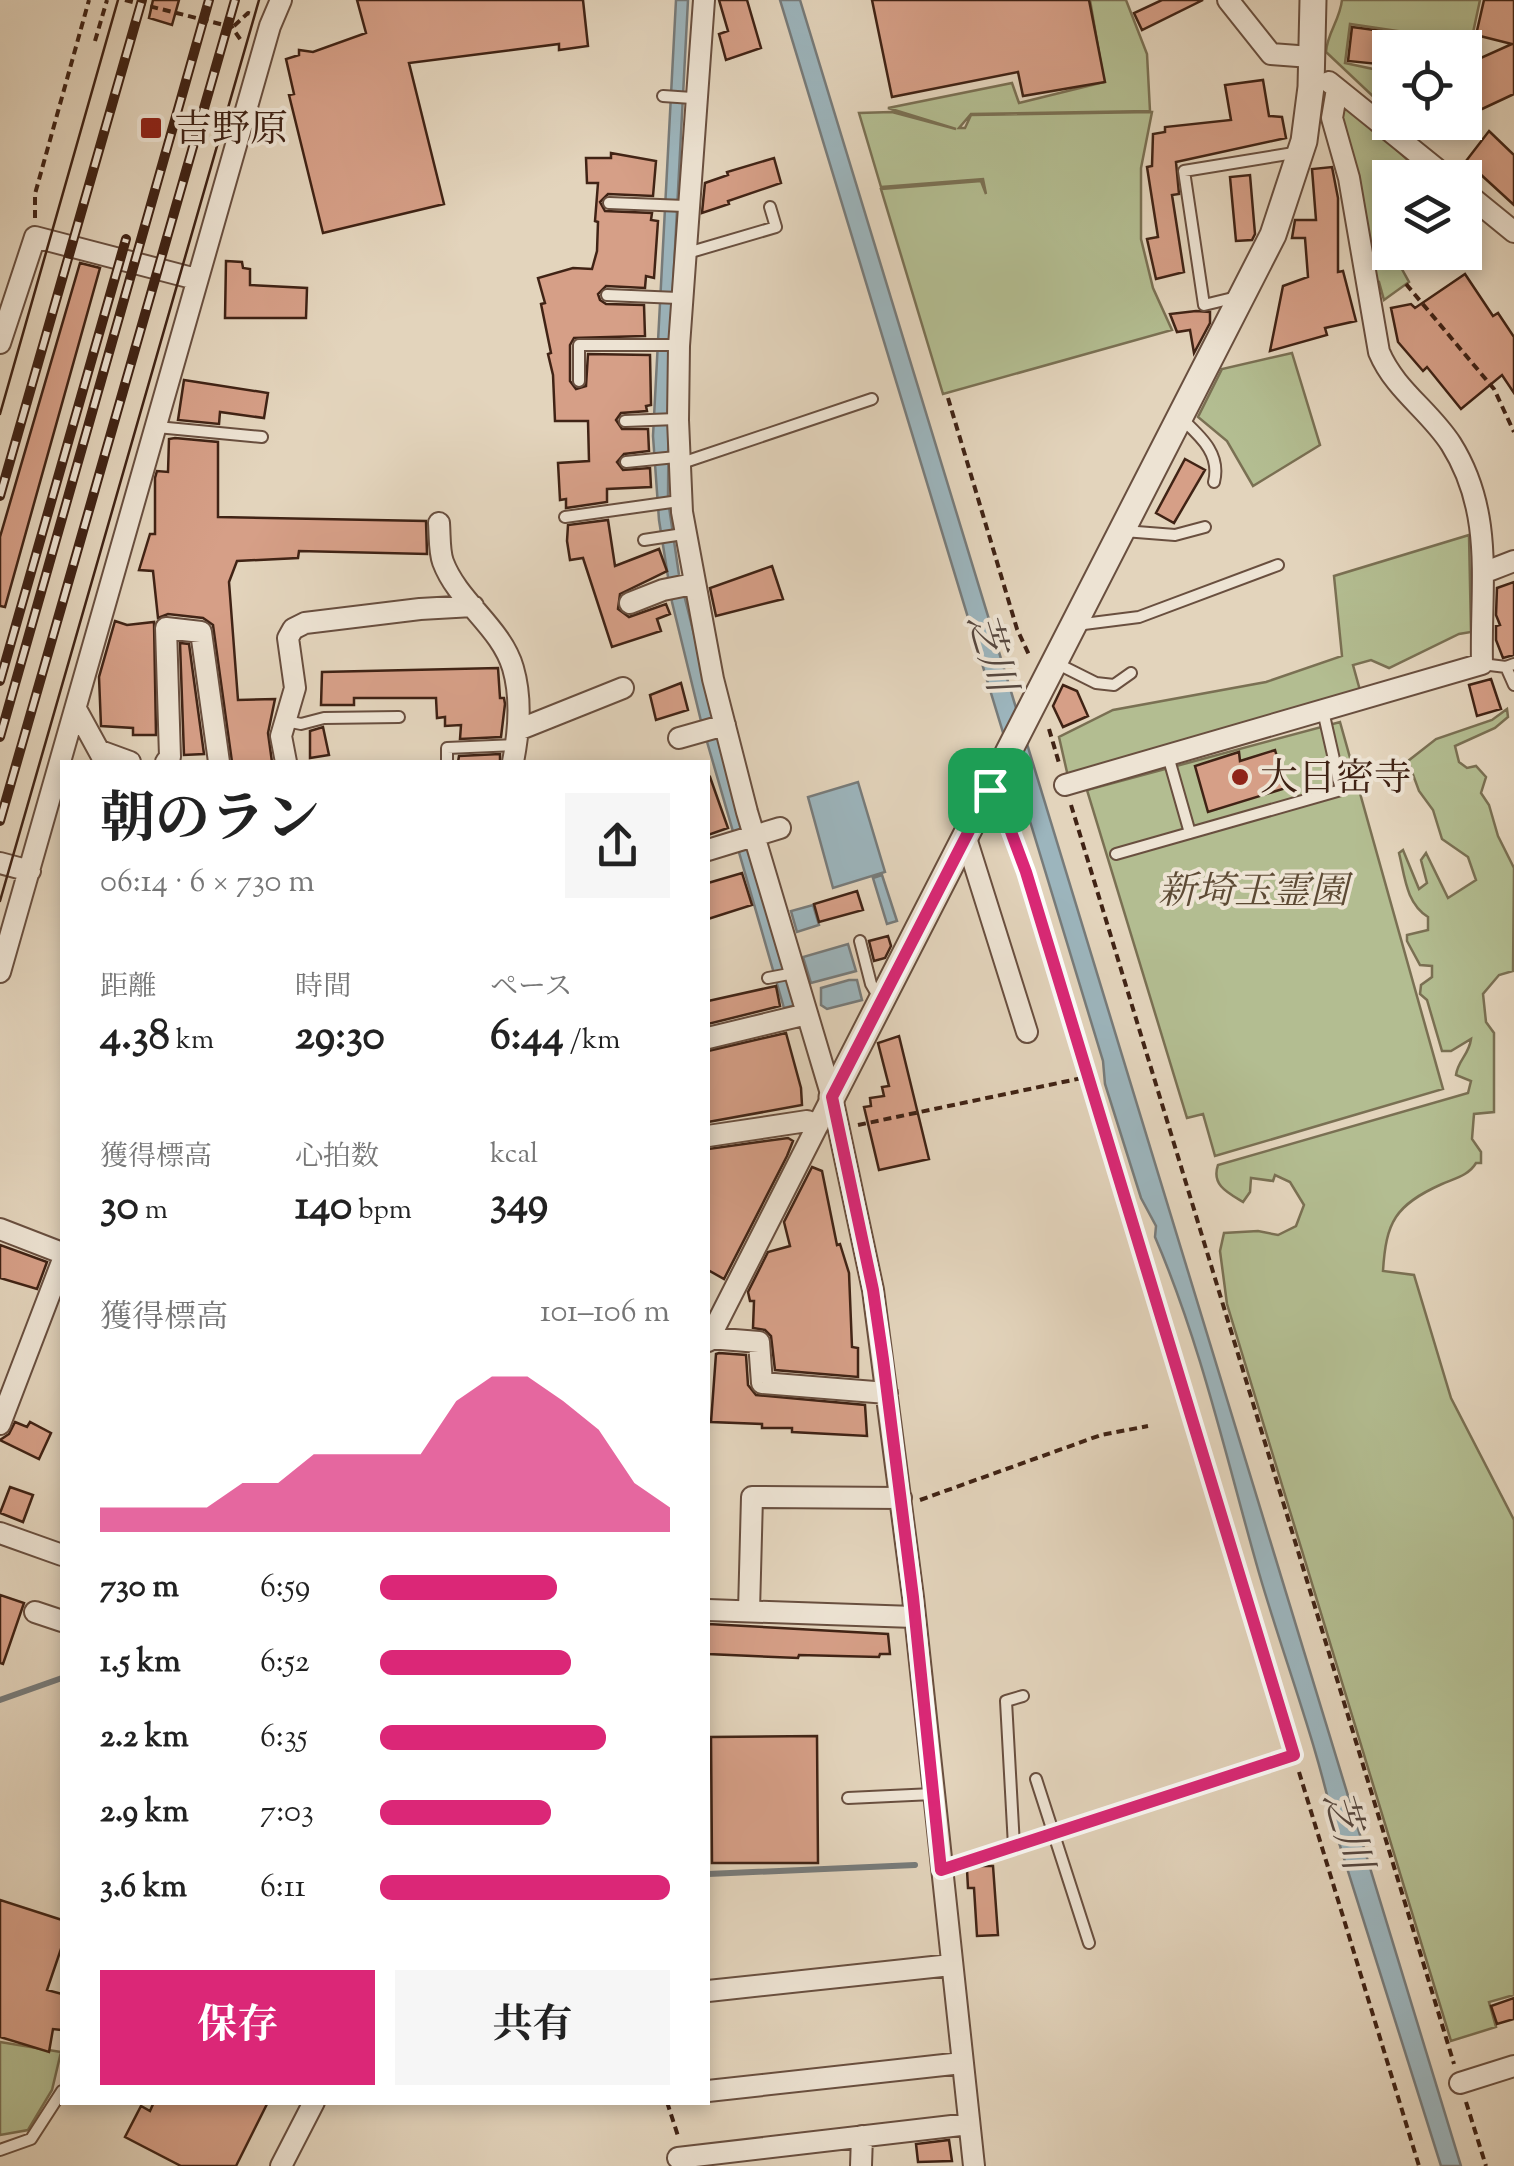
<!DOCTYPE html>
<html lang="ja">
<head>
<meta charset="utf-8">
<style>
  body { margin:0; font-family:"Sorts Mill Goudy","Noto Serif JP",serif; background:#f6f6f6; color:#222; height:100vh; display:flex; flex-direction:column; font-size:38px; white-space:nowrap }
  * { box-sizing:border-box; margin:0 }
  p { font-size:32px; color:#767676 }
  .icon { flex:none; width:55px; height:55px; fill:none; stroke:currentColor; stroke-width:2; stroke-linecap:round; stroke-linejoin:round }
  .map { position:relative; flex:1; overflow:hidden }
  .panel { position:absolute; left:60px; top:760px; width:650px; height:1345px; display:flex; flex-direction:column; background:#fff; border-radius:0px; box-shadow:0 5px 15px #0003 }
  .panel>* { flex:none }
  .buttons { position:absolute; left:1372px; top:30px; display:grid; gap:20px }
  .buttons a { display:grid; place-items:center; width:110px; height:110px; border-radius:0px; background:#fff; box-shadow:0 5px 15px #0003; font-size:50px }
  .pin { position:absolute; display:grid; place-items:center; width:85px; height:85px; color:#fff; margin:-42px; border-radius:20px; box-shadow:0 5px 15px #0006 }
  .round { display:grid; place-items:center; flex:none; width:105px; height:105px; border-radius:0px; background:#f6f6f6 }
  .summary { display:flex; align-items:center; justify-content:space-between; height:170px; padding:0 40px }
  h1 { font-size:55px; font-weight:700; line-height:75px }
  .stats { display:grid; grid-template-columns:repeat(3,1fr); gap:15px; height:170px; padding:10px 40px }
  .stats div { display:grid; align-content:center }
  .stats b { font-size:42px; font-weight:700 }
  .stats small { font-size:28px; font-weight:400 }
  .stats p { font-size:28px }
  .chart { height:280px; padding:20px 40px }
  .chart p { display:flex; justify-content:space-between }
  .chart svg { width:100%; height:180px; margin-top:10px; fill:#db2777; opacity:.7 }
  .cta { display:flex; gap:20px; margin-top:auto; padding:20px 40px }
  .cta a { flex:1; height:115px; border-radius:0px; background:#db2777; color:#fff; font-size:40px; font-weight:700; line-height:115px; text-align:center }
  .cta a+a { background:#f6f6f6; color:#222 }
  ul { padding:0 40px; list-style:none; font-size:32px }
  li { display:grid; grid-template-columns:160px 120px 1fr; align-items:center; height:75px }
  li i { height:25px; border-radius:12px; background:#db2777 }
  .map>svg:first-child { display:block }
  .green { fill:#b3bd91; stroke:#7a7053; stroke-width:2.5 }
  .water { fill:#9cb5bd; stroke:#777b7a; stroke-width:2.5 }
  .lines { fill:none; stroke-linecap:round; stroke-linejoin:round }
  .stream { stroke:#777b7a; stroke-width:6 }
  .building { fill:#d69f87; stroke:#402315; stroke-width:2.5 }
  .service-casing { stroke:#694f3f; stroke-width:14 }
  .minor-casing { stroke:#694f3f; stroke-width:24 }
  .tertiary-casing { stroke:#694f3f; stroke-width:29 }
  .path { stroke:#402315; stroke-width:4; stroke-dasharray:8 5; stroke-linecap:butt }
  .service { stroke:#ede3d3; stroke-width:10 }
  .minor { stroke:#ede3d3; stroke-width:20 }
  .tertiary { stroke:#ede3d3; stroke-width:25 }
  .tram { stroke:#402315; stroke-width:2.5 }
  .rail-casing { stroke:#402315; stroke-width:10 }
  .rail { stroke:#ede3d3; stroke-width:6; stroke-dasharray:19; stroke-linecap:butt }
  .route-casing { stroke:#fff; stroke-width:20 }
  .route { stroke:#db2777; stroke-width:12 }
  .poi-dot { fill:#8f2418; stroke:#ede3d3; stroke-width:4 }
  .labels { text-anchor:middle; stroke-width:8; stroke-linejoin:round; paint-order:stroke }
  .poi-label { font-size:38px; fill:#402315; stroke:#ede3d3; text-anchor:start }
  .park-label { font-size:38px; font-style:italic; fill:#5d4a34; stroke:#ede3d3 }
  .water-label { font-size:40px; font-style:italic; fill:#57483f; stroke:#ede3d3 }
</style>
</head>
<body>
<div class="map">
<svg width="1514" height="2166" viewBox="0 0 1514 2166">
  <rect width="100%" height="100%" fill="#e3d4bc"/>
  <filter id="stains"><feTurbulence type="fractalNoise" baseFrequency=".002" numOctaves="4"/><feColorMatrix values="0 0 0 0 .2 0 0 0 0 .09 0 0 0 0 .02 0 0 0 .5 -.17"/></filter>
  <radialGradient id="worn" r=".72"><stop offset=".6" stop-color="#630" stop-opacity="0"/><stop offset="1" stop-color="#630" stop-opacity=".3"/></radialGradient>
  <path class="green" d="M 1090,0 L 1126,0 L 1147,54 L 1150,111 L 971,114 L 959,128 L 965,128 L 971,115 L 1152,112 L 1141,168 L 1141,239 L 1153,288 L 1172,330 L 943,394 L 881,189 L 981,181 L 986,194 L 983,179 L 881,187 L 859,113 L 892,112 L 956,129 L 888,108 L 1012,83 L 1019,103 L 1104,82 Z
    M 1342,0 L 1480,0 L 1471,42 L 1350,24 L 1345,63 L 1373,69 L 1390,84 L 1390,90 L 1379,102 L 1326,52 C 1327,33 1340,20 1342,0 Z
    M 1341,98 L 1426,177 L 1417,177 L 1412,173 L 1404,177 L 1390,178 L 1390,185 L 1382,189 L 1390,202 L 1384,209 L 1390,219 L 1390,252 L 1393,253 L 1409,282 L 1384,300 L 1379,282 L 1371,284 L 1338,118 Z
    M 1292,353 L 1320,445 L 1253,486 L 1227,441 L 1198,417 L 1222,369 Z
    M 1469,535 L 1471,632 L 1459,634 L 1389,668 L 1371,660 L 1353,665 L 1361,694 L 1069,781 L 1059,737 L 1113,710 L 1266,682 L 1342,656 L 1334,576 Z
    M 1507,709 L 1508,717 L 1495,728 L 1455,746 L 1459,762 L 1467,768 L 1476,766 L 1486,777 L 1481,793 L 1489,805 L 1498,836 L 1514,868 L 1513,971 L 1499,975 L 1483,994 L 1486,1022 L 1494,1033 L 1494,1112 L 1474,1114 L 1472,1139 L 1481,1152 L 1481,1163 L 1476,1163 C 1469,1175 1456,1178 1442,1184 C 1395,1205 1386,1222 1383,1271 L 1414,1275 L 1451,1398 L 1514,1520 L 1514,1995 L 1489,2002 L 1496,2027 L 1451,2041 L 1227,1304 L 1220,1251 L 1224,1233 L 1258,1231 L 1278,1235 L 1296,1226 L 1304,1205 L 1290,1182 L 1275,1175 L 1273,1181 L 1251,1178 L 1250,1192 L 1243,1202 C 1228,1193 1211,1185 1218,1165 L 1468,1093 L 1471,1081 L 1456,1075 C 1458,1060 1469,1055 1471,1039 L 1451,1051 L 1442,1051 L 1427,1000 L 1420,994 L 1421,985 L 1432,977 L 1432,966 L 1420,965 L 1407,941 L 1407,935 L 1428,930 L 1428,917 C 1406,903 1405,877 1399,853 L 1403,850 L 1419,889 L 1427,883 L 1421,860 L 1426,853 L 1448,898 L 1476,880 L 1468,857 L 1442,839 L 1433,810 L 1419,791 L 1408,761 L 1436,739 L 1492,720 Z
    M 1340,722 L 1443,1089 L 1215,1156 L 1203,1114 L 1187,1118 L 1087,790 Z
    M 0,2042 L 61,2052 L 52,2090 L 28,2130 L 0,2135 Z"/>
  <path class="water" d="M 676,0 L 688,0 L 669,363 L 668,500 L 679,575 L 716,721 L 796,1005 L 784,1008 L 701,721 L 672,602 L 659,520 L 653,436 Z
    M 780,0 L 800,0 L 1461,2166 L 1441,2166 L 1335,1830 C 1317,1743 1284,1659 1259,1573 C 1227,1461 1201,1344 1155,1237 L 1156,1226 L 1141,1198 L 1105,1084 L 1103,1061 Z
    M 858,782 L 885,872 L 833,888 L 808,797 Z
    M 882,875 L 897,921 L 887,924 L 873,878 Z
    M 813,905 L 819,925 L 797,932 L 791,911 Z
    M 848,944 L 856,971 L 811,983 L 803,957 Z
    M 849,980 L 857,980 L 862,1000 L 827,1009 L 821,1005 L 821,988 Z"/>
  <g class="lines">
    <path class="stream" d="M 0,1700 L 62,1678
      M 708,1874 L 915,1865"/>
  </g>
  <path class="building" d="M 153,0 L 179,0 L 172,25 L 149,18 Z
    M 357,0 L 583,0 L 588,46 L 559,50 L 559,44 L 409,63 L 444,204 L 323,233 L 289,95 L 294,94 L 286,59 L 299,55 L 299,50 L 313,52 L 366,33 Z
    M 719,0 L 747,0 L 761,48 L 726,60 L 719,34 L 728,31 Z
    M 872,0 L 1089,0 L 1105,82 L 1023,96 L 1018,72 L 892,97 Z
    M 1162,0 L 1203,0 L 1142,30 L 1134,13 Z
    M 1484,0 L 1514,0 L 1514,94 L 1465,117 L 1465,65 L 1512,44 L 1476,35 Z
    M 1352,27 L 1382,31 L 1378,64 L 1348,61 Z
    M 1263,80 L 1269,116 L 1282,117 L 1286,138 L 1176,162 L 1179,194 L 1172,195 L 1184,272 L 1156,279 L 1147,239 L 1158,237 L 1147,167 L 1152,166 L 1153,134 L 1165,132 L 1165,127 L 1231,120 L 1225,85 Z
    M 1489,131 L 1514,155 L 1514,205 L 1466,161 Z
    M 611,153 L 656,161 L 653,196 L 608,194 L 600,202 L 605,211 L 652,213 L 651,220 L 658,221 L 654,278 L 646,276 L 645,288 L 606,286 L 598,294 L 600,300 L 606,304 L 644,305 L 645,336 L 574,338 L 570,345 L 570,381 L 576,389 L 586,386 L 588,354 L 650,355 L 651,405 L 646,406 L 647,411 L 621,413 L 616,420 L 622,429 L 648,429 L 649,451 L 624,454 L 617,462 L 623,470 L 650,468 L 651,487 L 607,489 L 607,502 L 566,508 L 566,499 L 560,500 L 558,463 L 589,461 L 588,421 L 555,421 L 553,375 L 548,354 L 551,353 L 541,304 L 545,303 L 538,278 L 573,268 L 592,269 L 597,251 L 598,222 L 595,221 L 598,183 L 587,183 L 586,158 L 611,158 Z
    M 774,158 L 781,183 L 728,201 L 729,204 L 702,213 L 705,183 L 728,175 L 727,172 Z
    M 1332,167 L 1338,198 L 1338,272 L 1343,271 L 1356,321 L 1325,328 L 1327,335 L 1270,351 L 1283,286 L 1308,277 L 1305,238 L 1292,238 L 1295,220 L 1316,220 L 1312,169 Z
    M 1250,175 L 1255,234 L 1252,240 L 1236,241 L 1230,177 Z
    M 226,261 L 242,262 L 243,268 L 250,269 L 250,285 L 307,288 L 306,318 L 225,318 Z
    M 80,263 L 100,268 L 5,607 L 0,606 L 0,537 Z
    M 1465,274 L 1493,316 L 1498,313 L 1514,337 L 1514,393 L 1502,375 L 1461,409 L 1427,367 L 1423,371 L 1398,342 L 1391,308 L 1411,304 L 1415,308 Z
    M 1196,311 L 1210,312 L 1210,323 L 1194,353 L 1190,330 L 1177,332 L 1170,314 Z
    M 184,380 L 268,393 L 264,418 L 220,412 L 219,424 L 178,420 Z
    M 175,438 L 218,442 L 218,517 L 426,521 L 427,554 L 299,551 L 298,558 L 237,561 L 229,582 L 238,700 L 275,699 L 268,733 L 272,762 L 232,762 L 213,625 L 203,618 L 168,614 L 158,618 L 153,571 L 139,570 L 150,534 L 155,534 L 155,478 L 157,471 L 168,472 L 169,439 Z
    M 1185,459 L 1205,470 L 1174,523 L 1156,513 Z
    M 608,520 L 615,566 L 659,549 L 667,571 L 620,594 L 618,609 L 629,617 L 666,604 L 670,614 L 657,619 L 661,631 L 612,647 L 583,558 L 570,560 L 567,541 L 568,525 Z
    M 772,566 L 783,599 L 716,616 L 710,588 Z
    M 1514,582 L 1514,655 L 1503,658 L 1496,640 L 1496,626 L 1500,625 L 1496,615 L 1497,588 Z
    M 115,621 L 127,625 L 154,622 L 156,735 L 133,735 L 133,728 L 101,726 L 99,677 Z
    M 180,643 L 189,644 L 204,754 L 184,755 Z
    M 498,668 L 500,698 L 504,698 L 505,704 L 501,737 L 460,739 L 461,725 L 445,726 L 445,717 L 437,718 L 436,698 L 354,698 L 354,705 L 321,705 L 322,672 Z
    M 1491,679 L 1501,709 L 1477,716 L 1469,685 Z
    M 681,683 L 688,710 L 656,720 L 650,695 Z
    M 1063,685 L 1077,691 L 1088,716 L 1063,727 L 1053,706 Z
    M 323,727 L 329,755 L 310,758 L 310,731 Z
    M 1275,750 L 1286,788 L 1208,812 L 1195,766 L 1239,752 L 1240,761 Z
    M 500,754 L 500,762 L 458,762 L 459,756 Z
    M 710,777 L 728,828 L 708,835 L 708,778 Z
    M 742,873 L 752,905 L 708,919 L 708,883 Z
    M 857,891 L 863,910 L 819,922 L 814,904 Z
    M 888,936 L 891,946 L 885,958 L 874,961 L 869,941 Z
    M 776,986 L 780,1006 L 708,1024 L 708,1001 Z
    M 786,1033 L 801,1088 L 802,1105 L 708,1122 L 708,1051 Z
    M 899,1036 L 929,1159 L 879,1170 L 864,1107 L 871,1106 L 870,1098 L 884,1096 L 882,1087 L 889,1086 L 878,1043 Z
    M 788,1138 L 793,1141 L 787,1156 L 724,1279 L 708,1270 L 708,1149 Z
    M 812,1167 L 822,1171 L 837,1245 L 840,1244 L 849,1273 L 852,1347 L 858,1348 L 858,1377 L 775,1370 L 771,1336 L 765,1330 L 753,1328 L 754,1301 L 750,1301 L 748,1292 L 768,1252 L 790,1246 L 784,1222 Z
    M 0,1245 L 47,1262 L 37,1289 L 0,1278 Z
    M 719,1353 L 746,1355 L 748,1385 L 756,1395 L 865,1405 L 867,1436 L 792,1432 L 792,1428 L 762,1428 L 762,1424 L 711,1422 L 716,1354 Z
    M 15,1422 L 27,1427 L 30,1422 L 51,1433 L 39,1459 L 0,1440 L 9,1434 Z
    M 10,1487 L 33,1495 L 23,1522 L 0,1513 Z
    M 0,1595 L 24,1603 L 3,1664 L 0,1663 Z
    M 708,1624 L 888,1634 L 890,1654 L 880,1654 L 879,1657 L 799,1655 L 798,1658 L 708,1654 Z
    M 817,1736 L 818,1863 L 712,1863 L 711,1737 Z
    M 979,1866 L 993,1866 L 998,1935 L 977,1936 L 974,1888 L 968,1888 L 967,1870 Z
    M 0,1900 L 62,1920 L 62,1946 L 47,1990 L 62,1994 L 62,2030 L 53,2029 L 49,2052 L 0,2037 Z
    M 1514,1998 L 1514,2019 L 1497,2024 L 1491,2006 Z
    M 154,2102 L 268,2102 L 236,2166 L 181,2166 L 125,2137 L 141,2106 L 150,2111 Z
    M 949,2140 L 952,2161 L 918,2162 L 916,2144 Z"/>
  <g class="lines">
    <g class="service-casing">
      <path id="service" d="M 663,96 L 692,98
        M 609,203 L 685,206
        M 684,254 L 776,227 L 770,207
        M 607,295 L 678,298
        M 1237,297 L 1204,305 L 1184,171 L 1300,152
        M 579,381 L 579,345 L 677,345
        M 1182,419 C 1201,437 1221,454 1214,482
        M 625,421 L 676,419
        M 157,427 L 262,437
        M 626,462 L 676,457
        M 679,464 L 872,399
        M 565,517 L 679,501
        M 1124,531 L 1175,535 L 1205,527
        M 644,540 L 683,534
        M 1076,625 L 1139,617 L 1278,565
        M 1056,663 L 1096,683 L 1114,685 L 1131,673
        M 1482,664 L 1506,667 L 1514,664
        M 1506,667 L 1514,685
        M 286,721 L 301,724 L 324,718 L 399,717
        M 1168,756 L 1190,833
        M 447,762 L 447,748 L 515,745
        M 1116,854 L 1341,790 L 1323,711
        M 860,941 L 871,984 L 878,996
        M 768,978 L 794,973
        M 1036,1779 L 1089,1943
        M 848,1798 L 933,1794
        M 1014,1846 L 1006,1701 L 1023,1696
        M 942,1869 L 1294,1755
        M 0,2150 L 31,2139 L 62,2091"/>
    </g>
    <g class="minor-casing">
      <path id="minor" d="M 704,0 L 679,346 L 678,420 L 682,512 L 713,679 L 747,812 L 832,1097 L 873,1290 L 913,1597 L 974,2166
        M 1228,0 L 1271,54 L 1311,57
        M 1329,82 L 1448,178
        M 1465,192 L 1514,232
        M 0,343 L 35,237 L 196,279
        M 439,523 C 440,536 439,551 443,562 C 458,602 501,627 513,668 C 522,699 519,731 513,762
        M 1483,573 L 1514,561
        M 630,603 L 663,590 L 693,584
        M 76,709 L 105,762
        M 518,730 L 623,688
        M 679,738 L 725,725
        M 100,751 L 130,762
        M 166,762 L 170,757 L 166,628 L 201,632 L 219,762
        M 286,762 L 281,736 L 295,688 L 288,638 L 293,629 L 305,623 L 420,609 L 473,606
        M 1065,785 L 1482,664 C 1480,585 1495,514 1451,444 C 1429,410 1395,390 1379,352 L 1349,178 L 1332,118 L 1337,89
        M 966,838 L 1027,1032
        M 708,850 L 780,828
        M 0,863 L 30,871
        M 0,972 L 270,26 L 281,0
        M 708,1038 L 807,1014
        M 708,1136 L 807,1121 L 818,1125
        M 0,1229 L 62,1253
        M 709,1338 L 759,1342 L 762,1383 L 887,1393
        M 708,1341 L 832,1097
        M 0,1424 L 62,1262
        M 0,1533 L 62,1555
        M 708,1610 L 914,1617
        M 749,1611 L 752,1497 L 901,1498
        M 35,1612 L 62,1621
        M 708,1991 L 951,1965
        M 1460,2083 L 1514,2066
        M 708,2091 L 962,2063
        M 678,2158 L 969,2124
        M 281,2166 L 314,2102
        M 861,2166 L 862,2136"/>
    </g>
    <g class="tertiary-casing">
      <path id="tertiary" d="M 832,1097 L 1273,235 L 1304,141 L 1311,87 L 1313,0"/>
    </g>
    <path class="path" d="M 125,0 L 232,27 L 242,42
      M 234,26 L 248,13 L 254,15
      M 95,41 L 107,0
      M 35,218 L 35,194 L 89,0
      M 1406,284 L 1494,389 L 1514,432
      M 948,398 L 1017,629 L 1030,657
      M 1049,729 L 1059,763
      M 1071,805 L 1454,2064
      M 1004,817 L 1025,872 L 1289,1739
      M 858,1125 L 1087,1077
      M 920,1500 L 1101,1435 L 1148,1426
      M 1299,1772 L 1419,2166
      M 667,2102 L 678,2136
      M 1466,2102 L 1486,2166"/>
    <use href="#service" class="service"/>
    <use href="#minor" class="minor"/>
    <use href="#tertiary" class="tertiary"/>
    <path class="tram" d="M 0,414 L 118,0
      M 0,901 L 259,0"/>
    <g class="rail-casing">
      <path id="rail" d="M 0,496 L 142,0
        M 0,681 L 126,239
        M 0,737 L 209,0
        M 0,821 L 235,0"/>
    </g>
    <use href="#rail" class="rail"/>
  </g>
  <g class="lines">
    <g class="route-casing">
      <path id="route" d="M 990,790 L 1010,829 L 1026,872 L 1294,1755 L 941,1870 L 913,1597 L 883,1359 L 873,1290 L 832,1097 Z"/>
    </g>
    <use href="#route" class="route"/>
  </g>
  <g class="poi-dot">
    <rect x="139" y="116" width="24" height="24" rx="5"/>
    <circle cx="1240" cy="777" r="10"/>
  </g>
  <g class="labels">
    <g class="poi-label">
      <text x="174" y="141">吉野原</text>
      <text x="1260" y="790">大日密寺</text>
    </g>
    <g class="park-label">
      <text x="1253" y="903">新埼玉霊園</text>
    </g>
    <g class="water-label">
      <text transform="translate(993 652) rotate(73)" y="14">芝川</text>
      <text transform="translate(1349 1830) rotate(73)" y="14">芝川</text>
    </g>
  </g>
  <rect width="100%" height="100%" filter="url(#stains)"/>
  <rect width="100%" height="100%" fill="url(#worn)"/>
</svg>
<div class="buttons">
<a><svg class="icon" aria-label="locate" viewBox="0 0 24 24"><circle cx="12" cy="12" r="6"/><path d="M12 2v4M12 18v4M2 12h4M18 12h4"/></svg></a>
<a><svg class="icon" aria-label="layers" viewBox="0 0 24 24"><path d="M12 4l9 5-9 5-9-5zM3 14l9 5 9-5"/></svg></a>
</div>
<div class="pin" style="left:990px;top:790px;background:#1e9e55"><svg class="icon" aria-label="arrive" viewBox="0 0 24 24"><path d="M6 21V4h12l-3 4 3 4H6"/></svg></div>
<section class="panel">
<div class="summary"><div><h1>朝のラン</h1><p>06:14 · 6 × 730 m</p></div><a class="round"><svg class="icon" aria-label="share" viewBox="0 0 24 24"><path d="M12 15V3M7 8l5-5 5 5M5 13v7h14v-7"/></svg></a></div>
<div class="stats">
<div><p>距離</p><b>4.38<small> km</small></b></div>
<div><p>時間</p><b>29:30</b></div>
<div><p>ペース</p><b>6:44<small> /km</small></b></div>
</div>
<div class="stats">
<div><p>獲得標高</p><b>30<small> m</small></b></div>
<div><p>心拍数</p><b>140<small> bpm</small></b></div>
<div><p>kcal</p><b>349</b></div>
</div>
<div class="chart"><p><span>獲得標高</span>101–106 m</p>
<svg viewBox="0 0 160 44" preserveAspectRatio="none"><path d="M0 44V38L10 38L20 38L30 38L40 32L50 32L60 25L70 25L80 25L90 25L100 12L110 6L120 6L130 12L140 19L150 32L160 38V44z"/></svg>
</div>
<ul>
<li><b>730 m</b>6:59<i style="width:61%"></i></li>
<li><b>1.5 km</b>6:52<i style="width:66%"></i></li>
<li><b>2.2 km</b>6:35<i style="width:78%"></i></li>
<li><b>2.9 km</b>7:03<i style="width:59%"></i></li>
<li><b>3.6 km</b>6:11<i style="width:100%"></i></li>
</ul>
<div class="cta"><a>保存</a><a>共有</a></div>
</section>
</div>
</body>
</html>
